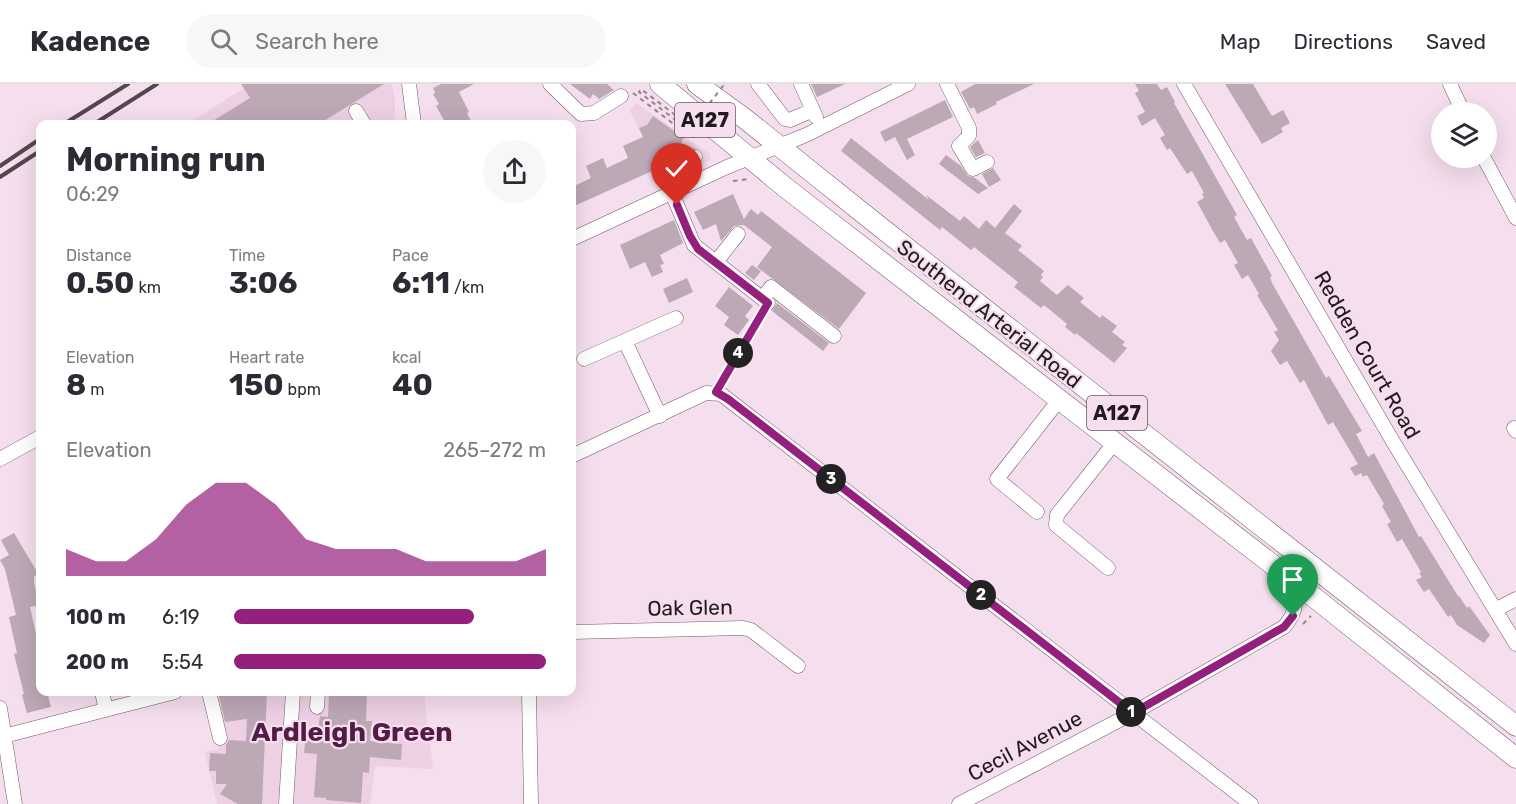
<!DOCTYPE html>
<html lang="en">
<head>
<meta charset="utf-8">
<style>
  body { margin:0; font-family:Rubik,sans-serif; background:#f7f7f7; color:#2b2b33; height:100vh; display:flex; flex-direction:column; font-size:22px; white-space:nowrap }
  * { box-sizing:border-box; margin:0 }
  p { font-size:20px; color:#7c7c81 }
  .icon { flex:none; width:33px; height:33px; fill:none; stroke:currentColor; stroke-width:2; stroke-linecap:round; stroke-linejoin:round }
  .map { position:relative; flex:1; overflow:hidden }
  .side { position:absolute; left:36px; top:36px; width:540px; height:576px; display:flex; flex-direction:column; background:#fff; border-radius:12px; box-shadow:0 6px 24px #0002 }
  .side>* { flex:none }
  .buttons { position:absolute; left:1431px; top:18px; display:grid; gap:12px }
  .buttons a { display:grid; place-items:center; width:66px; height:66px; border-radius:50%; background:#fff; box-shadow:0 6px 24px #0002; font-size:30px }
  .pin { position:absolute; display:grid; place-items:center; width:51px; height:51px; color:#fff; margin:-62px -26px; border-radius:50% 50% 50% 0; rotate:-45deg; box-shadow:0 0 6px #0007 }
  .pin .icon { rotate:45deg }
  .km { position:absolute; width:30px; height:30px; margin:-15px; border-radius:50%; background:#222; color:#fff; font-size:16px; line-height:30px; text-align:center }
  .round { display:grid; place-items:center; flex:none; width:63px; height:63px; border-radius:32px; background:#f7f7f7 }
  .headline { display:flex; align-items:center; justify-content:space-between; height:102px; padding:0 30px }
  h1 { font-size:33px; font-weight:700; line-height:45px }
  .figures { display:grid; grid-template-columns:repeat(3,1fr); gap:9px; height:102px; padding:6px 30px }
  .figures div { display:grid; align-content:center }
  .figures b { font-size:30px; font-weight:700 }
  .figures small { font-size:16px; font-weight:400 }
  .figures p { font-size:16px }
  .chart { height:168px; padding:12px 30px }
  .chart p { display:flex; justify-content:space-between }
  .chart svg { width:100%; height:108px; margin-top:6px; fill:#941f7d; opacity:.7 }
  ul { padding:0 30px; list-style:none; font-size:20px }
  li { display:grid; grid-template-columns:96px 72px 1fr; align-items:center; height:45px }
  li i { height:15px; border-radius:8px; background:#941f7d }
  header { display:flex; align-items:center; gap:36px; box-sizing:border-box; height:84px; padding:0 30px; background:#fff; border-bottom:2px solid #e1e1e2 }
  header strong { font-size:28px }
  nav { display:flex; gap:33px; margin-inline-start:auto; font-size:21px }
  .search { width:420px; height:54px; background:#f7f7f7; display:flex; align-items:center; gap:15px; box-sizing:border-box; padding:0 21px; border-radius:33px; color:#7c7c81; font-size:22px }
  .map>svg:first-child { display:block }
  .built { fill:#edd0e4 }
  .building { fill:#bda8b6 }
  .lines { fill:none; stroke-linecap:round; stroke-linejoin:round }
  .minor-casing { stroke:#6e5b68; stroke-width:15 }
  .highway-casing { stroke:#6e5b68; stroke-width:21 }
  .path { stroke:#94848e; stroke-width:2; stroke-dasharray:4.5 4.5; stroke-linecap:butt }
  .minor { stroke:#fff; stroke-width:14 }
  .highway { stroke:#fff; stroke-width:20 }
  .rail { stroke:#52474f; stroke-width:4 }
  .path-bridge { stroke:#94848e; stroke-width:2; stroke-dasharray:4.5 4.5; stroke-linecap:butt }
  .route-casing { stroke:#fff; stroke-width:12 }
  .route { stroke:#941f7d; stroke-width:8 }
  .labels { text-anchor:middle; stroke-width:4.5; stroke-linejoin:round; paint-order:stroke }
  .shield { fill:#f5deed; stroke:#61555e; stroke-width:1.5 }
  .shield-label { font-size:20px; font-weight:bold; fill:#221a20 }
  .street-label { font-size:21px; fill:#221a20; stroke:#f5deed }
  .district-label { font-size:27px; font-weight:bold; fill:#531b46; stroke:#f5deed }
</style>
</head>
<body>
<header>
<strong>Kadence</strong>
<div class="search"><svg class="icon" aria-label="search" viewBox="0 0 24 24"><circle cx="10" cy="10" r="6"/><path d="M15 15l6 6"/></svg>Search here</div>
<nav><a>Map</a><a>Directions</a><a>Saved</a></nav>
</header>
<div class="map">
<svg width="1516" height="720" viewBox="0 0 1516 720">
  <rect width="100%" height="100%" fill="#f5deed"/>
  <path class="built" d="M 251,0 L 392,0 L 395,15 L 395,40 L 187,40 Z
    M 636,19 L 710,70 L 710,76 L 665,98 L 630,27 Z
    M 206,608 L 424,608 L 433,685 L 375,682 L 370,720 L 217,720 L 205,668 L 218,665 Z"/>
  <path class="building" d="M 241,0 L 384,0 L 319,40 L 208,40 L 250,14 Z
    M 441,0 L 474,0 L 459,8 L 469,28 L 467,29 L 471,37 L 464,40 L 446,40 L 436,22 L 439,20 L 433,10 L 435,9 L 433,4 Z
    M 570,0 L 607,0 L 614,6 L 599,15 L 593,10 L 590,15 Z
    M 811,0 L 845,0 L 817,13 Z
    M 975,0 L 1034,0 L 996,18 L 997,20 L 977,30 L 974,23 L 970,25 L 961,8 Z
    M 1135,0 L 1157,0 L 1161,6 L 1167,3 L 1175,18 L 1174,19 L 1237,131 L 1234,133 L 1247,156 L 1251,154 L 1272,192 L 1270,193 L 1272,199 L 1326,294 L 1329,292 L 1362,347 L 1356,350 L 1368,373 L 1374,369 L 1419,453 L 1421,452 L 1458,512 L 1459,512 L 1467,524 L 1469,522 L 1490,551 L 1484,559 L 1457,541 L 1451,531 L 1448,533 L 1429,505 L 1424,508 L 1416,496 L 1422,493 L 1419,489 L 1421,488 L 1402,455 L 1397,458 L 1387,440 L 1391,438 L 1382,422 L 1384,420 L 1367,391 L 1363,393 L 1361,389 L 1355,392 L 1350,384 L 1358,380 L 1333,338 L 1328,341 L 1304,296 L 1300,299 L 1287,277 L 1280,281 L 1271,267 L 1279,256 L 1274,248 L 1278,246 L 1257,211 L 1259,210 L 1248,191 L 1242,195 L 1234,181 L 1238,179 L 1225,156 L 1220,159 L 1213,147 L 1197,118 L 1204,114 L 1202,110 L 1204,109 L 1192,87 L 1187,90 L 1170,64 L 1167,66 L 1160,54 L 1165,51 L 1155,34 L 1142,42 L 1137,32 L 1145,28 L 1135,9 L 1139,7 Z
    M 1225,0 L 1253,0 L 1272,32 L 1283,26 L 1290,39 L 1281,44 L 1283,48 L 1262,60 Z
    M 945,16 L 953,33 L 907,55 L 915,71 L 907,76 L 895,53 L 885,58 L 880,48 Z
    M 653,32 L 684,54 L 678,63 L 685,68 L 665,78 L 661,83 L 572,123 L 572,103 L 591,94 L 586,82 L 603,74 L 607,84 L 628,74 L 623,62 L 643,53 L 639,44 L 647,41 Z
    M 851,54 L 929,116 L 926,111 L 960,137 L 964,132 L 979,145 L 986,136 L 995,144 L 1014,120 L 1022,127 L 1005,149 L 1022,162 L 1018,166 L 1044,187 L 1041,191 L 1043,193 L 1040,197 L 1057,211 L 1068,201 L 1084,214 L 1080,218 L 1100,234 L 1102,231 L 1117,242 L 1112,248 L 1125,258 L 1122,261 L 1127,264 L 1114,279 L 1076,249 L 1075,251 L 1065,243 L 1067,240 L 1044,221 L 1041,224 L 1014,203 L 1018,198 L 974,163 L 971,166 L 942,143 L 940,146 L 841,67 Z
    M 978,56 L 985,69 L 976,73 L 970,63 Z
    M 946,71 L 961,82 L 968,92 L 975,94 L 988,104 L 978,110 L 939,80 Z
    M 993,84 L 1001,96 L 989,103 L 982,90 Z
    M 733,110 L 744,135 L 751,125 L 758,131 L 761,127 L 866,209 L 839,245 L 757,183 L 772,163 L 744,141 L 734,142 L 721,157 L 716,140 L 703,146 L 694,128 Z
    M 674,136 L 683,159 L 660,171 L 664,180 L 660,181 L 663,188 L 652,193 L 645,178 L 630,185 L 620,161 Z
    M 752,181 L 761,187 L 754,196 L 745,189 Z
    M 687,194 L 693,208 L 669,219 L 663,205 Z
    M 729,203 L 753,222 L 745,232 L 749,236 L 738,251 L 724,241 L 729,233 L 715,222 Z
    M 777,219 L 829,259 L 823,267 L 772,227 Z
    M 14,449 L 39,491 L 34,492 L 34,498 L 39,521 L 30,523 L 37,554 L 40,553 L 40,608 L 45,608 L 46,611 L 48,611 L 51,623 L 27,629 L 22,611 L 24,610 L 14,570 L 17,569 L 9,533 L 16,531 L 5,485 L 0,476 L 9,471 L 1,456 Z
    M 236,608 L 267,608 L 262,720 L 238,720 L 220,710 L 227,700 L 216,700 L 216,687 L 209,687 L 210,669 L 226,670 L 226,661 L 229,656 L 246,657 L 247,635 L 225,638 L 219,612 Z
    M 329,608 L 367,608 L 366,637 L 372,637 L 370,657 L 402,660 L 401,676 L 370,673 L 369,689 L 363,688 L 361,719 L 326,716 L 326,714 L 314,713 L 317,670 L 304,669 L 306,651 L 317,652 L 320,632 L 328,633 Z"/>
  <g class="lines">
    <g class="minor-casing">
      <path id="minor" d="M 409,0 L 414,40
        M 550,0 L 581,30 L 594,29 L 621,12
        M 758,0 L 785,35 L 790,36 L 813,26
        M 801,0 L 816,33
        M 947,0 L 969,44 L 969,52 L 959,62 L 973,85 L 987,78
        M 1184,0 L 1395,361 L 1516,560
        M 1450,0 L 1463,28
        M 356,27 L 364,40
        M 1484,74 L 1516,134
        M 678,106 L 669,86 L 695,73
        M 672,109 L 694,161 L 768,219
        M 572,155 L 727,83 L 806,51 L 908,0
        M 716,178 L 738,150
        M 763,214 L 771,203 L 834,252
        M 625,257 L 660,332
        M 584,275 L 676,234
        M 1514,344 L 1516,347
        M 572,372 L 706,309 L 721,310 L 1251,720
        M 0,375 L 40,353
        M 1037,428 L 997,395 L 1059,316
        M 1108,484 L 1056,441 L 1057,431 L 1115,358
        M 1495,526 L 1516,515
        M 572,548 L 743,544 L 751,546 L 798,582
        M 102,608 L 106,626
        M 209,608 L 220,654
        M 529,608 L 531,720
        M 317,623 L 318,608
        M 0,624 L 15,720
        M 0,653 L 175,608
        M 286,720 L 293,608
        M 959,720 L 1133,629 L 1284,543 C 1299,526 1296,516 1291,495"/>
    </g>
    <g class="highway-casing">
      <path id="highway" d="M 660,0 L 786,104 L 1291,495 L 1516,674
        M 697,0 L 744,34 L 879,142 L 1516,642"/>
    </g>
    <path class="path" d="M 633,9 L 688,51 L 694,53
      M 733,97 L 749,95
      M 721,298 L 761,230
      M 1303,540 L 1311,532"/>
    <use href="#minor" class="minor"/>
    <use href="#highway" class="highway"/>
    <path class="rail" d="M 64,40 L 128,0
      M 94,40 L 157,0
      M 0,82 L 40,55
      M 0,93 L 40,67"/>
    <path class="path-bridge" d="M 691,48 L 639,8 L 641,5 L 691,43 L 723,2 L 719,0"/>
  </g>
  <g class="lines">
    <g class="route-casing">
      <path id="route" d="M 677,121 L 690,152 L 698,165 L 768,219 L 716,308 L 728,315 L 1133,629 L 1284,543 L 1293,532"/>
    </g>
    <use href="#route" class="route"/>
  </g>
  <g class="labels">
    <g class="shield">
      <rect x="675" y="19" width="60" height="34" rx="4.5"/>
      <rect x="1087" y="312" width="60" height="34" rx="4.5"/>
    </g>
    <g class="shield-label">
      <text x="705" y="43">A127</text>
      <text x="1117" y="336">A127</text>
    </g>
    <g class="street-label">
      <text transform="translate(989 230) rotate(38)" y="7">Southend Arterial Road</text>
      <text transform="translate(1367 271) rotate(60)" y="7">Redden Court Road</text>
      <text transform="translate(690 524) rotate(-1)" y="7">Oak Glen</text>
      <text transform="translate(1025 662) rotate(-28)" y="7">Cecil Avenue</text>
    </g>
    <g class="district-label">
      <text x="352" y="657">Ardleigh Green</text>
    </g>
  </g>
</svg>
<div class="buttons">
<a><svg class="icon" aria-label="layers" viewBox="0 0 24 24"><path d="M12 4l9 5-9 5-9-5zM3 14l9 5 9-5"/></svg></a>
</div>
<div class="pin" style="left:1293px;top:532px;background:#1e9e55"><svg class="icon" aria-label="arrive" viewBox="0 0 24 24"><path d="M6 21V4h12l-3 4 3 4H6"/></svg></div>
<div class="pin" style="left:677px;top:121px;background:#d93025"><svg class="icon" aria-label="check" viewBox="0 0 24 24"><path d="M5 12l5 5 9-10"/></svg></div>
<b class="km" style="left:1131px;top:628px">1</b>
<b class="km" style="left:981px;top:511px">2</b>
<b class="km" style="left:831px;top:395px">3</b>
<b class="km" style="left:738px;top:269px">4</b>
<section class="side">
<div class="headline"><div><h1>Morning run</h1><p>06:29</p></div><a class="round"><svg class="icon" aria-label="share" viewBox="0 0 24 24"><path d="M12 15V3M7 8l5-5 5 5M5 13v7h14v-7"/></svg></a></div>
<div class="figures">
<div><p>Distance</p><b>0.50<small> km</small></b></div>
<div><p>Time</p><b>3:06</b></div>
<div><p>Pace</p><b>6:11<small> /km</small></b></div>
</div>
<div class="figures">
<div><p>Elevation</p><b>8<small> m</small></b></div>
<div><p>Heart rate</p><b>150<small> bpm</small></b></div>
<div><p>kcal</p><b>40</b></div>
</div>
<div class="chart"><p><span>Elevation</span>265–272 m</p>
<svg viewBox="0 0 160 44" preserveAspectRatio="none"><path d="M0 44V33L10 38L20 38L30 29L40 15L50 6L60 6L70 15L80 29L90 33L100 33L110 33L120 38L130 38L140 38L150 38L160 33V44z"/></svg>
</div>
<ul>
<li><b>100 m</b>6:19<i style="width:77%"></i></li>
<li><b>200 m</b>5:54<i style="width:100%"></i></li>
</ul>
</section>
</div>
</body>
</html>
